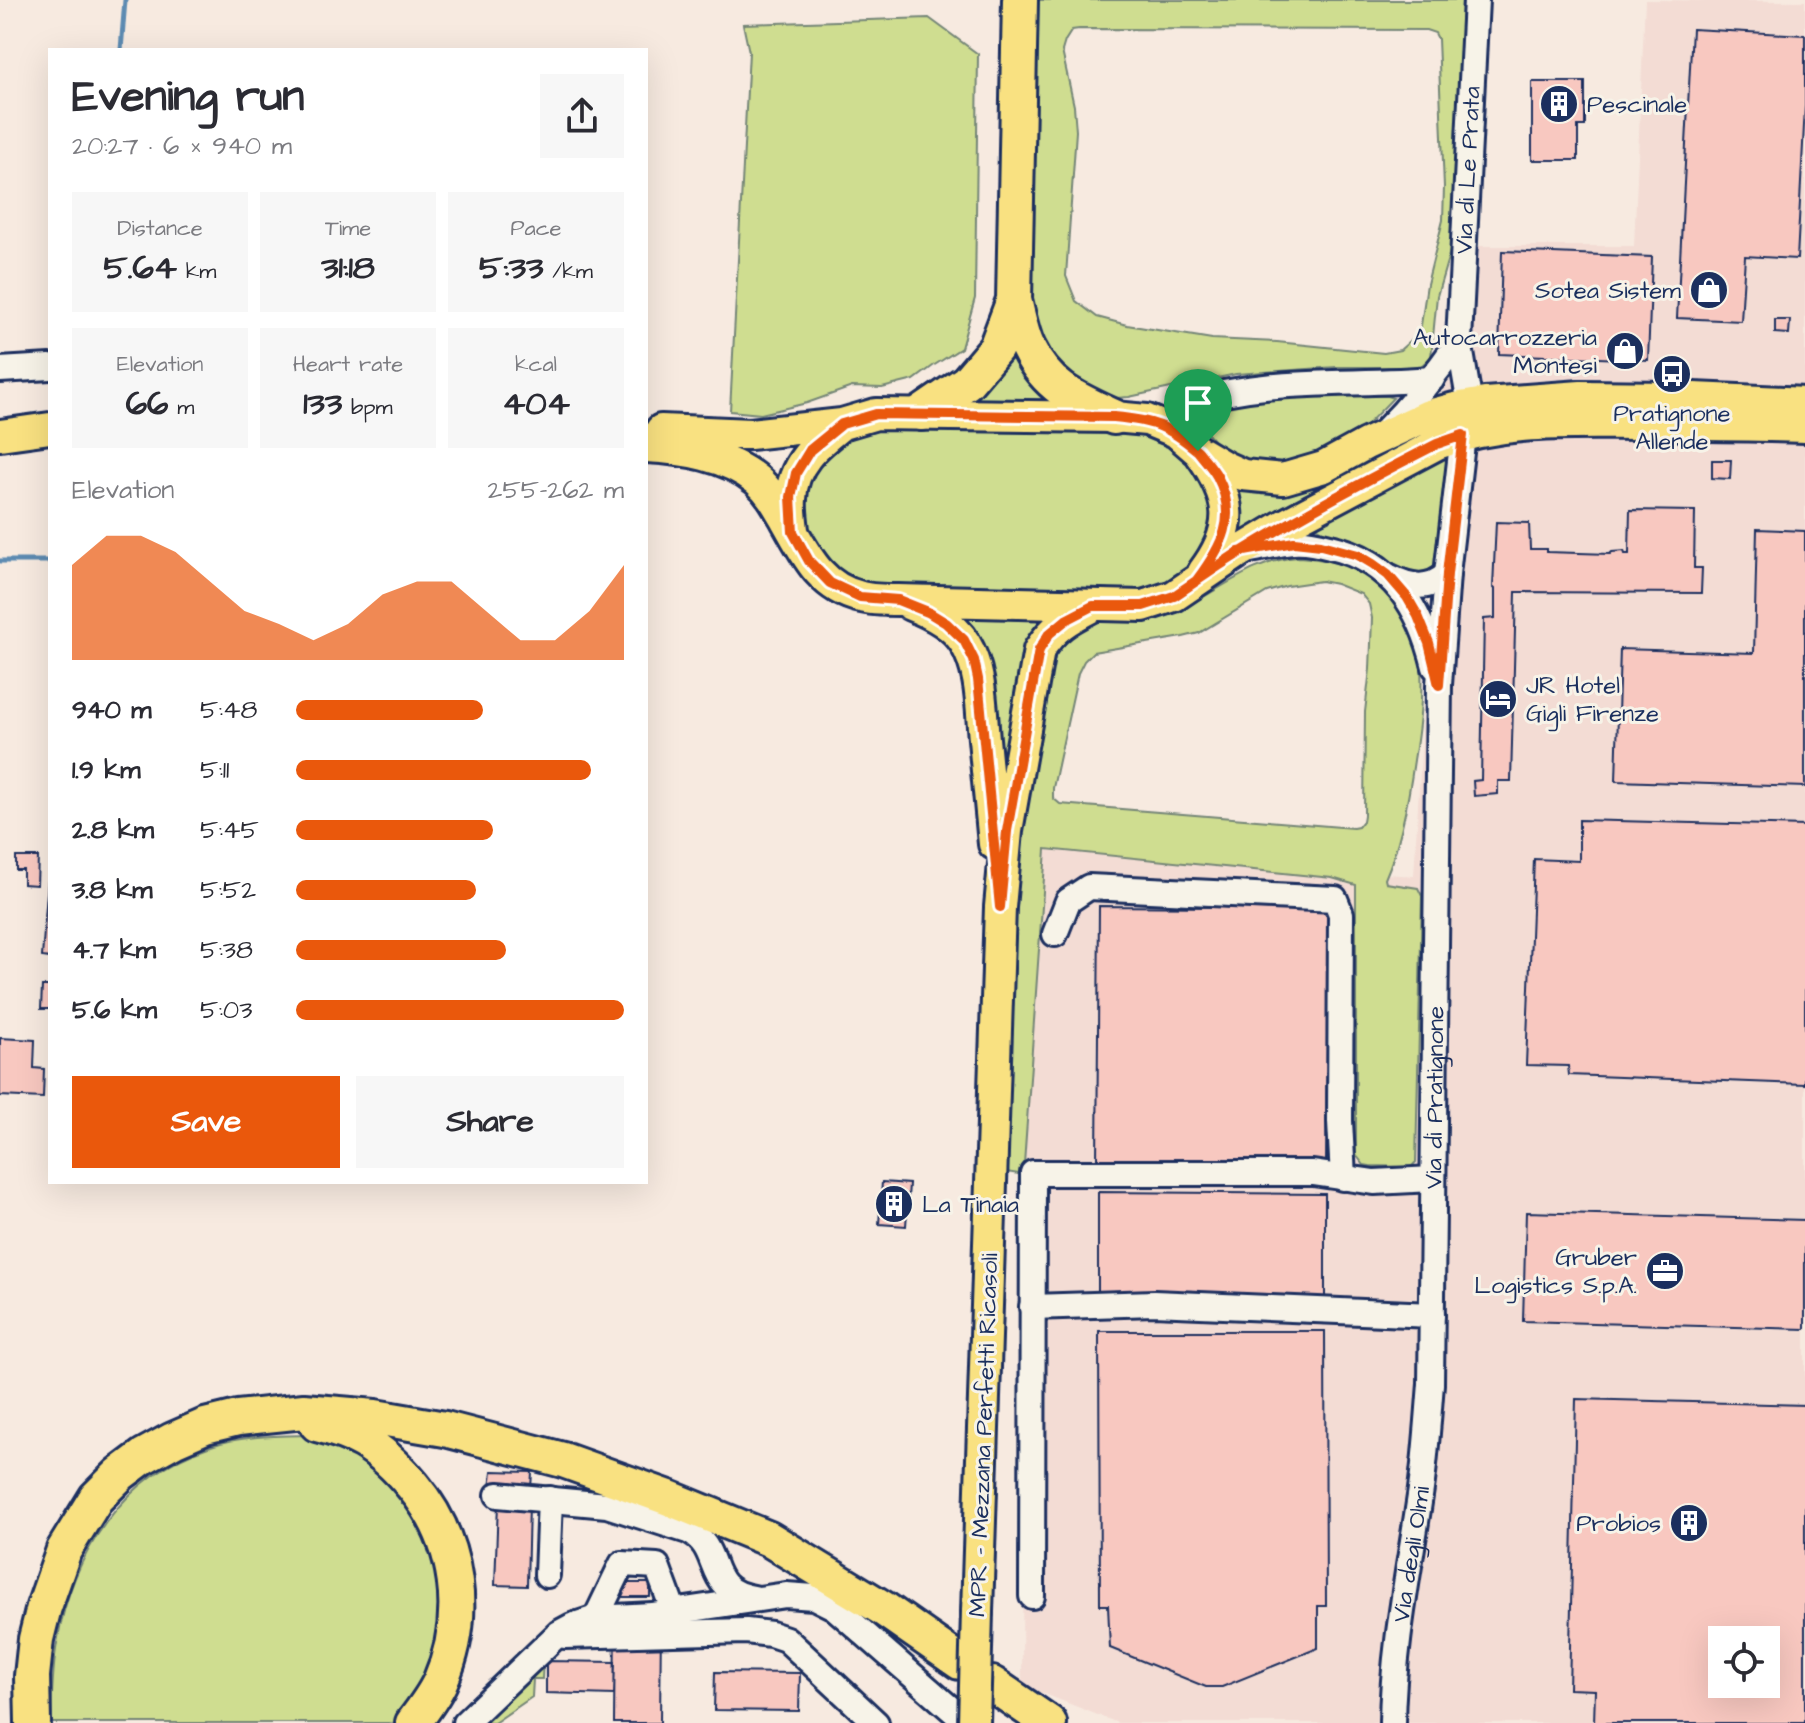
<!DOCTYPE html>
<html lang="en">
<head>
<meta charset="utf-8">
<style>
  body { margin:0; font-family:"Architects Daughter",sans-serif; background:#f7f7f7; color:#2b2b33; height:100vh; display:flex; flex-direction:column; font-size:30px; white-space:nowrap }
  * { box-sizing:border-box; margin:0 }
  p { font-size:26px; color:#7c7c81 }
  .icon { flex:none; width:44px; height:44px; fill:none; stroke:currentColor; stroke-width:2; stroke-linecap:round; stroke-linejoin:round }
  .map { position:relative; flex:1; overflow:hidden }
  .drawer { position:absolute; left:48px; top:48px; width:600px; height:1136px; display:flex; flex-direction:column; background:#fff; border-radius:0px; box-shadow:0 8px 32px #0002 }
  .drawer>* { flex:none }
  .fabs { position:absolute; left:1708px; top:1626px; display:grid; gap:16px }
  .fabs a { display:grid; place-items:center; width:72px; height:72px; border-radius:0px; background:#fff; box-shadow:0 8px 32px #0002; font-size:40px }
  .pin { position:absolute; display:grid; place-items:center; width:68px; height:68px; color:#fff; margin:-82px -34px; border-radius:50% 50% 50% 0; rotate:-45deg; box-shadow:0 0 8px #0007 }
  .pin .icon { rotate:45deg }
  .round { display:grid; place-items:center; flex:none; width:84px; height:84px; border-radius:0px; background:#f7f7f7 }
  .overview { display:flex; align-items:center; justify-content:space-between; height:136px; padding:0 24px }
  h1 { font-size:44px; font-weight:700; line-height:60px }
  .figures { display:grid; grid-template-columns:repeat(3,1fr); gap:12px; height:136px; padding:8px 24px }
  .figures div { display:grid; align-content:center; border-radius:0px; background:#f7f7f7; text-align:center }
  .figures b { font-size:34px; font-weight:700 }
  .figures small { font-size:22px; font-weight:400 }
  .figures p { font-size:22px }
  .chart { height:224px; padding:16px 24px }
  .chart p { display:flex; justify-content:space-between }
  .chart svg { width:100%; height:144px; margin-top:8px; fill:#ea580c; opacity:.7 }
  .primary-button { display:flex; gap:16px; margin-top:auto; padding:16px 24px }
  .primary-button a { flex:1; height:92px; border-radius:0px; background:#ea580c; color:#fff; font-size:32px; font-weight:700; line-height:92px; text-align:center }
  .primary-button a+a { background:#f7f7f7; color:#2b2b33 }
  ul { padding:0 24px; list-style:none; font-size:26px }
  li { display:grid; grid-template-columns:128px 96px 1fr; align-items:center; height:60px }
  li i { height:20px; border-radius:10px; background:#ea580c }
  .map>svg:first-child { display:block }
  .built { fill:#f3dcd4; fill-rule:evenodd }
  .green { fill:#cfdd90; stroke:#758677; stroke-width:2; fill-rule:evenodd }
  .lines { fill:none; stroke-linecap:round; stroke-linejoin:round }
  .stream { stroke:#5d8bb2; stroke-width:5 }
  .building { fill:#f8c8c0; stroke:#1b2f5e; stroke-width:2; fill-rule:evenodd }
  .minor-casing { stroke:#1b2f5e; stroke-width:30 }
  .major-casing { stroke:#1b2f5e; stroke-width:36 }
  .highway-casing { stroke:#1b2f5e; stroke-width:40 }
  .minor { stroke:#f7f3e8; stroke-width:24 }
  .major { stroke:#f9e181; stroke-width:30 }
  .highway { stroke:#f9e181; stroke-width:34 }
  .major-bridge-casing { stroke:#1b2f5e; stroke-width:36; stroke-linecap:butt }
  .major-bridge { stroke:#f9e181; stroke-width:30 }
  .route-casing { stroke:#fff; stroke-width:16 }
  .route { stroke:#ea580c; stroke-width:10 }
  .labels { text-anchor:middle; stroke-width:6; stroke-linejoin:round; paint-order:stroke }
  .poi-label { font-size:24px; fill:#1b2f5e; stroke:#f7f3e8; text-anchor:end }
  .street-label { font-size:24px; fill:#1b2f5e; stroke:#f7f3e8 }
</style>
</head>
<body>
<div class="map">
<svg width="1805" height="1723" viewBox="0 0 1805 1723">
  <rect width="100%" height="100%" fill="#f7eae0"/>
  <filter id="ink" filterUnits="userSpaceOnUse"><feTurbulence type="fractalNoise" baseFrequency=".0125" numOctaves="2"/><feDisplacementMap in="SourceGraphic" scale="16" xChannelSelector="R" yChannelSelector="G"/><feConvolveMatrix kernelMatrix="1 2 1 2 8 2 1 2 1" color-interpolation-filters="sRGB"/></filter>
  <g filter="url(#ink)">
    <path class="built" d="M 1645,0 L 1805,1 L 1805,1723 L 1118,1723 L 1022,1685 L 1024,1164 L 1045,849 L 1414,876 L 1450,246 L 1634,246 ZM 1722,1640 L 1766,1640 L 1766,1684 L 1722,1684 Z"/>
    <path class="green" d="M 1033,0 L 1462,0 L 1455,234 L 1437,296 L 1431,357 L 1420,367 L 1336,367 L 1236,374 L 1129,397 L 1103,399 L 1049,362 L 1029,307 ZM 1079,29 L 1426,30 L 1435,33 L 1438,39 L 1444,187 L 1443,220 L 1427,284 L 1420,332 L 1400,350 L 1384,353 L 1277,342 L 1212,339 L 1127,325 L 1097,317 L 1076,301 L 1066,276 L 1076,131 L 1074,106 L 1062,51 L 1065,41 L 1072,30 Z
      M 929,18 L 978,54 L 975,298 L 961,348 L 933,366 L 914,380 L 882,388 L 852,387 L 807,403 L 761,414 L 730,411 L 749,52 L 743,24 Z
      M 1012,331 L 1063,404 L 963,401 Z
      M 1320,396 L 1387,396 L 1393,398 L 1361,431 L 1301,465 L 1246,463 L 1222,450 L 1207,433 L 1187,418 C 1206,402 1292,399 1320,396 Z
      M 1469,417 L 1238,536 L 1240,507 L 1237,488 C 1270,490 1291,495 1324,482 L 1414,435 Z
      M 876,428 L 1142,433 L 1178,447 L 1209,490 L 1212,516 L 1210,530 L 1192,566 L 1177,580 L 1146,593 L 881,586 L 862,583 L 849,578 L 828,562 L 811,536 L 807,520 L 806,503 L 812,474 L 815,466 L 845,437 Z
      M 1447,455 L 1448,456 L 1447,494 L 1437,573 L 1405,575 L 1367,548 L 1323,531 L 1315,526 Z
      M 1298,557 C 1349,560 1383,575 1407,622 C 1415,637 1420,651 1421,668 C 1423,699 1419,730 1414,760 C 1409,797 1400,845 1385,879 L 1386,883 L 1418,888 L 1422,896 L 1416,1162 L 1411,1167 L 1370,1166 L 1364,1165 L 1356,1155 L 1356,885 L 1332,878 L 1046,849 L 1024,1164 L 1025,1175 L 1006,1172 L 1015,847 L 1046,654 L 1085,620 C 1109,621 1137,624 1160,617 C 1209,602 1245,561 1298,557 ZM 1321,581 L 1336,584 L 1361,594 L 1369,604 L 1372,618 L 1370,669 L 1365,712 L 1364,815 L 1363,821 L 1358,827 L 1353,828 L 1060,804 L 1053,798 L 1053,788 L 1078,673 L 1084,661 L 1093,652 L 1183,637 L 1199,633 L 1267,592 L 1287,586 Z
      M 960,616 L 1055,619 L 1002,833 Z
      M 315,1435 L 357,1451 L 415,1506 L 443,1578 L 437,1656 L 398,1723 L 51,1723 C 52,1696 52,1670 57,1643 C 72,1554 122,1475 211,1446 C 244,1435 280,1436 315,1435 Z
      M 543,1659 L 542,1679 L 533,1679 L 532,1697 L 494,1723 L 474,1723 Z"/>
    <g class="lines">
      <path class="stream" d="M 121,50 L 125,0
        M 0,561 L 50,561"/>
    </g>
    <path class="building" d="M 1692,29 L 1805,35 L 1805,106 L 1797,259 L 1745,256 L 1741,321 L 1677,318 Z
      M 1532,82 L 1585,82 L 1585,126 L 1578,126 L 1578,160 L 1532,160 Z
      M 1502,251 L 1652,257 L 1648,360 L 1499,354 Z
      M 1775,320 L 1790,320 L 1789,334 L 1775,333 Z
      M 1712,460 L 1731,460 L 1730,479 L 1712,478 Z
      M 1630,510 L 1695,511 L 1694,568 L 1702,568 L 1701,593 L 1516,592 L 1511,781 L 1498,781 L 1498,794 L 1474,796 L 1473,781 L 1481,780 L 1484,619 L 1495,618 L 1495,589 L 1493,587 L 1496,522 L 1529,523 L 1530,549 L 1547,549 L 1547,552 L 1610,554 L 1612,552 L 1624,551 L 1625,554 L 1629,554 Z
      M 1757,529 L 1805,531 L 1805,787 L 1616,781 L 1620,649 L 1754,653 Z
      M 1579,820 L 1805,826 L 1805,1084 L 1569,1075 L 1568,1066 L 1526,1065 L 1534,859 L 1579,861 Z
      M 16,857 L 38,857 L 37,885 L 23,884 L 23,870 L 16,870 Z
      M 48,880 L 50,880 L 50,958 L 42,957 Z
      M 1099,906 L 1328,908 L 1326,1166 L 1097,1164 Z
      M 42,986 L 50,986 L 50,1009 L 41,1009 Z
      M 0,1038 L 35,1040 L 34,1068 L 44,1069 L 43,1098 L 0,1096 Z
      M 882,1182 L 909,1184 L 906,1226 L 879,1224 Z
      M 1098,1192 L 1325,1194 L 1325,1302 L 1098,1300 Z
      M 1526,1212 L 1805,1220 L 1805,1329 L 1523,1321 Z
      M 1099,1331 L 1325,1331 L 1326,1606 L 1318,1606 L 1318,1648 L 1222,1687 L 1206,1687 L 1110,1648 L 1108,1605 L 1100,1605 Z
      M 1576,1399 L 1805,1405 L 1805,1723 L 1594,1723 L 1595,1690 L 1569,1689 ZM 1722,1640 L 1766,1640 L 1766,1684 L 1722,1684 Z
      M 492,1471 L 532,1472 L 531,1489 L 490,1488 Z
      M 498,1503 L 529,1504 L 527,1586 L 495,1585 Z
      M 622,1583 L 650,1583 L 650,1597 L 622,1597 Z
      M 615,1621 L 661,1622 L 660,1723 L 614,1723 Z
      M 546,1661 L 615,1662 L 614,1695 L 546,1693 Z
      M 715,1672 L 800,1673 L 799,1711 L 714,1710 Z"/>
    <g class="lines">
      <g class="minor-casing">
        <g id="minor">
          <path d="M 0,370 L 50,367"/>
          <path d="M 1186,403 C 1265,377 1350,386 1432,379"/>
          <path id="s1" d="M 1470,405 L 1459,341 L 1476,0"/>
          <path d="M 1384,432 C 1412,404 1436,374 1459,341"/>
          <path d="M 1250,550 C 1264,548 1279,543 1293,542 C 1305,541 1319,544 1330,547 C 1393,561 1421,609 1435,667"/>
          <path d="M 1390,577 C 1410,587 1429,591 1447,574"/>
          <path d="M 1055,934 L 1068,901 L 1089,887 L 1335,899 L 1341,914 L 1340,1121 L 1343,1178"/>
          <path d="M 1032,1307 L 1154,1303 L 1432,1315"/>
          <path d="M 498,1495 L 607,1505 L 688,1531 C 725,1549 701,1590 754,1598"/>
          <path d="M 547,1575 L 550,1499"/>
          <path d="M 1032,1596 L 1033,1173 L 1313,1173 L 1374,1182 L 1433,1179"/>
          <path d="M 596,1618 L 622,1564 L 657,1566 L 674,1612"/>
          <path d="M 565,1636 L 746,1631 L 771,1634 L 786,1639 L 876,1723"/>
          <path d="M 465,1723 L 559,1633 L 572,1626 L 596,1618 L 652,1615 L 786,1595 L 814,1597 L 834,1607 L 959,1716"/>
          <path id="s2" d="M 1392,1723 C 1393,1645 1410,1566 1421,1489 C 1426,1454 1428,1419 1431,1384 L 1439,685 L 1447,574 L 1463,435"/>
        </g>
      </g>
      <g class="major-casing">
        <path id="major" d="M 661,430 L 750,434 L 842,424 L 876,414 L 1114,417 L 1147,420 L 1176,432 L 1198,451 L 1225,467 L 1243,475 L 1283,479 L 1324,467 L 1366,444 L 1429,415 L 1455,408 L 1485,403 L 1581,396 L 1672,397 L 1805,403
          M 0,435 L 50,428
          M 646,447 C 684,449 726,455 757,480 C 770,491 778,506 786,520 C 805,553 820,588 861,597 C 872,600 886,600 898,600 L 1143,606 L 1174,596 L 1239,552 L 1286,524 L 1437,444 C 1502,420 1570,424 1638,424 C 1694,425 1749,425 1805,427
          M 1200,453 C 1232,498 1237,527 1203,572
          M 793,530 C 792,520 790,509 791,499 C 792,463 817,444 842,424
          M 911,605 C 931,613 954,624 965,643 C 982,671 981,708 984,739 C 987,774 991,809 994,844
          M 977,1612 L 1000,907 L 1007,831 L 1039,650 C 1054,626 1068,619 1093,606"/>
      </g>
      <g class="highway-casing">
        <path id="highway" d="M 1020,0 L 1014,300 C 1018,315 1021,334 1028,348 C 1047,388 1077,400 1114,417
          M 922,413 L 967,382 L 996,348 L 1014,300
          M 317,1424 C 333,1428 349,1433 363,1441 C 382,1452 399,1469 413,1486 C 459,1541 469,1616 440,1682 C 433,1697 423,1710 413,1723
          M 992,1684 L 1049,1723
          M 33,1723 L 32,1676 L 36,1639 L 44,1607 L 64,1550 L 96,1498 L 120,1474 L 144,1456 L 173,1440 L 205,1426 L 238,1418 L 304,1411 L 375,1417 L 445,1429 L 563,1460 L 669,1498 L 769,1539 L 884,1609 L 960,1662"/>
      </g>
      <use href="#minor" class="minor"/>
      <use href="#major" class="major"/>
      <use href="#highway" class="highway"/>
      <g class="major-bridge-casing">
        <path id="major-bridge" d="M 974,1723 L 977,1612"/>
      </g>
      <use href="#major-bridge" class="major-bridge"/>
    </g>
  </g>
  <g class="lines" filter="url(#ink)">
    <g class="route-casing">
      <path id="route" d="M 1198,451 C 1167,425 1154,421 1114,417 L 876,414 L 842,424 L 810,450 L 796,473 L 791,497 L 793,532 L 809,561 L 830,583 L 860,597 L 898,600 L 928,612 L 946,623 L 964,640 L 974,660 L 978,679 L 1000,907 L 1007,831 L 1039,650 L 1049,634 L 1066,620 L 1093,606 L 1143,606 L 1174,596 L 1239,552 L 1294,542 L 1321,545 L 1358,555 L 1373,564 L 1388,575 L 1407,597 L 1418,616 L 1429,643 L 1439,685 L 1447,574 L 1463,435 L 1437,444 C 1355,486 1274,529 1197,580 C 1222,546 1239,518 1217,476 C 1212,467 1204,459 1198,451"/>
    </g>
    <use href="#route" class="route"/>
  </g>
  <defs>
    <g id="building-disc" transform="scale(2)"><circle r="9.5" fill="#1b2f5e" stroke="#f7f3e8"/><path d="M-4-6H4V6H1V3H-1V6H-4ZM-2.5-4.3h1.7v1.8h-1.7ZM.8-4.3h1.7v1.8H.8ZM-2.5-1h1.7V.8h-1.7ZM.8-1h1.7V.8H.8Z" fill="#fff"/></g>
    <g id="shop-disc" transform="scale(2)"><circle r="9.5" fill="#1b2f5e" stroke="#f7f3e8"/><path d="M-5-2.5h2.3a2.7 3.5 0 0 1 5.4 0H5L5.5 6h-11ZM-1.5-2.5h3a1.5 2.3 0 0 0-3 0Z" fill="#fff"/></g>
    <g id="bus-disc" transform="scale(2)"><circle r="9.5" fill="#1b2f5e" stroke="#f7f3e8"/><path d="M-5-6H5V4H4V6H2V4H-2V6H-4V4H-5ZM-3.5-4V0h7V-4ZM-3.5 1.2v1.5H-2V1.2ZM2 1.2v1.5H3.5V1.2Z" fill="#fff"/></g>
    <g id="hotel-disc" transform="scale(2)"><circle r="9.5" fill="#1b2f5e" stroke="#f7f3e8"/><path d="M-6-4.5h1.5V1H6V5H4.5V3h-9V5H-6ZM-4 0a1.8 1.8 0 1 1 3.6 0ZM.5 0V-2.5h3Q6-2.5 6 0Z" fill="#fff"/></g>
    <g id="office-disc" transform="scale(2)"><circle r="9.5" fill="#1b2f5e" stroke="#f7f3e8"/><path d="M-6-3h4V-5.5h4V-3h4V5H-6ZM-1-4.5V-3h2v-1.5ZM-6 0V1H6V0Z" fill="#fff"/></g>
  </defs>
  <g fill-rule="evenodd">
    <use href="#building-disc" x="1559" y="104"/>
    <use href="#shop-disc" x="1709" y="290"/>
    <use href="#shop-disc" x="1625" y="351"/>
    <use href="#bus-disc" x="1672" y="374"/>
    <use href="#hotel-disc" x="1498" y="699"/>
    <use href="#building-disc" x="894" y="1204"/>
    <use href="#office-disc" x="1665" y="1271"/>
    <use href="#building-disc" x="1689" y="1523"/>
  </g>
  <g class="labels">
    <g class="poi-label">
      <text x="1587" y="112" text-anchor="start">Pescinale</text>
      <text x="1681" y="298">Sotea Sistem</text>
      <text x="1597" y="345">Autocarrozzeria<tspan x="1597" dy="28">Montesi</tspan></text>
      <text x="1672" y="421" text-anchor="middle">Pratignone<tspan x="1672" dy="28">Allende</tspan></text>
      <text x="1526" y="693" text-anchor="start">JR Hotel<tspan x="1526" dy="28">Gigli Firenze</tspan></text>
      <text x="922" y="1212" text-anchor="start">La Tinaia</text>
      <text x="1637" y="1265">Gruber<tspan x="1637" dy="28">Logistics S.p.A.</tspan></text>
      <text x="1661" y="1531">Probios</text>
    </g>
    <g class="street-label">
      <text dy="8" stroke="none"><textPath href="#s1" startOffset="236">Via di Le Prata</textPath></text>
      <text dy="8" stroke="none"><textPath href="#s2" startOffset="628">Via di Pratignone</textPath></text>
      <text transform="translate(983 1435) rotate(-88)" y="8">MPR - Mezzana Perfetti Ricasoli</text>
      <text dy="8" stroke="none"><textPath href="#s2" startOffset="170">Via degli Olmi</textPath></text>
    </g>
  </g>
</svg>
<div class="fabs">
<a><svg class="icon" aria-label="locate" viewBox="0 0 24 24"><circle cx="12" cy="12" r="6"/><path d="M12 2v4M12 18v4M2 12h4M18 12h4"/></svg></a>
</div>
<div class="pin" style="left:1198px;top:451px;background:#1e9e55"><svg class="icon" aria-label="arrive" viewBox="0 0 24 24"><path d="M6 21V4h12l-3 4 3 4H6"/></svg></div>
<section class="drawer">
<div class="overview"><div><h1>Evening run</h1><p>20:27 · 6 × 940 m</p></div><a class="round"><svg class="icon" aria-label="share" viewBox="0 0 24 24"><path d="M12 15V3M7 8l5-5 5 5M5 13v7h14v-7"/></svg></a></div>
<div class="figures">
<div><p>Distance</p><b>5.64<small> km</small></b></div>
<div><p>Time</p><b>31:18</b></div>
<div><p>Pace</p><b>5:33<small> /km</small></b></div>
</div>
<div class="figures">
<div><p>Elevation</p><b>66<small> m</small></b></div>
<div><p>Heart rate</p><b>133<small> bpm</small></b></div>
<div><p>kcal</p><b>404</b></div>
</div>
<div class="chart"><p><span>Elevation</span>255–262 m</p>
<svg viewBox="0 0 160 44" preserveAspectRatio="none"><path d="M0 44V15L10 6L20 6L30 11L40 20L50 29L60 33L70 38L80 33L90 24L100 20L110 20L120 29L130 38L140 38L150 29L160 15V44z"/></svg>
</div>
<ul>
<li><b>940 m</b>5:48<i style="width:57%"></i></li>
<li><b>1.9 km</b>5:11<i style="width:90%"></i></li>
<li><b>2.8 km</b>5:45<i style="width:60%"></i></li>
<li><b>3.8 km</b>5:52<i style="width:55%"></i></li>
<li><b>4.7 km</b>5:38<i style="width:64%"></i></li>
<li><b>5.6 km</b>5:03<i style="width:100%"></i></li>
</ul>
<div class="primary-button"><a>Save</a><a>Share</a></div>
</section>
</div>
</body>
</html>
